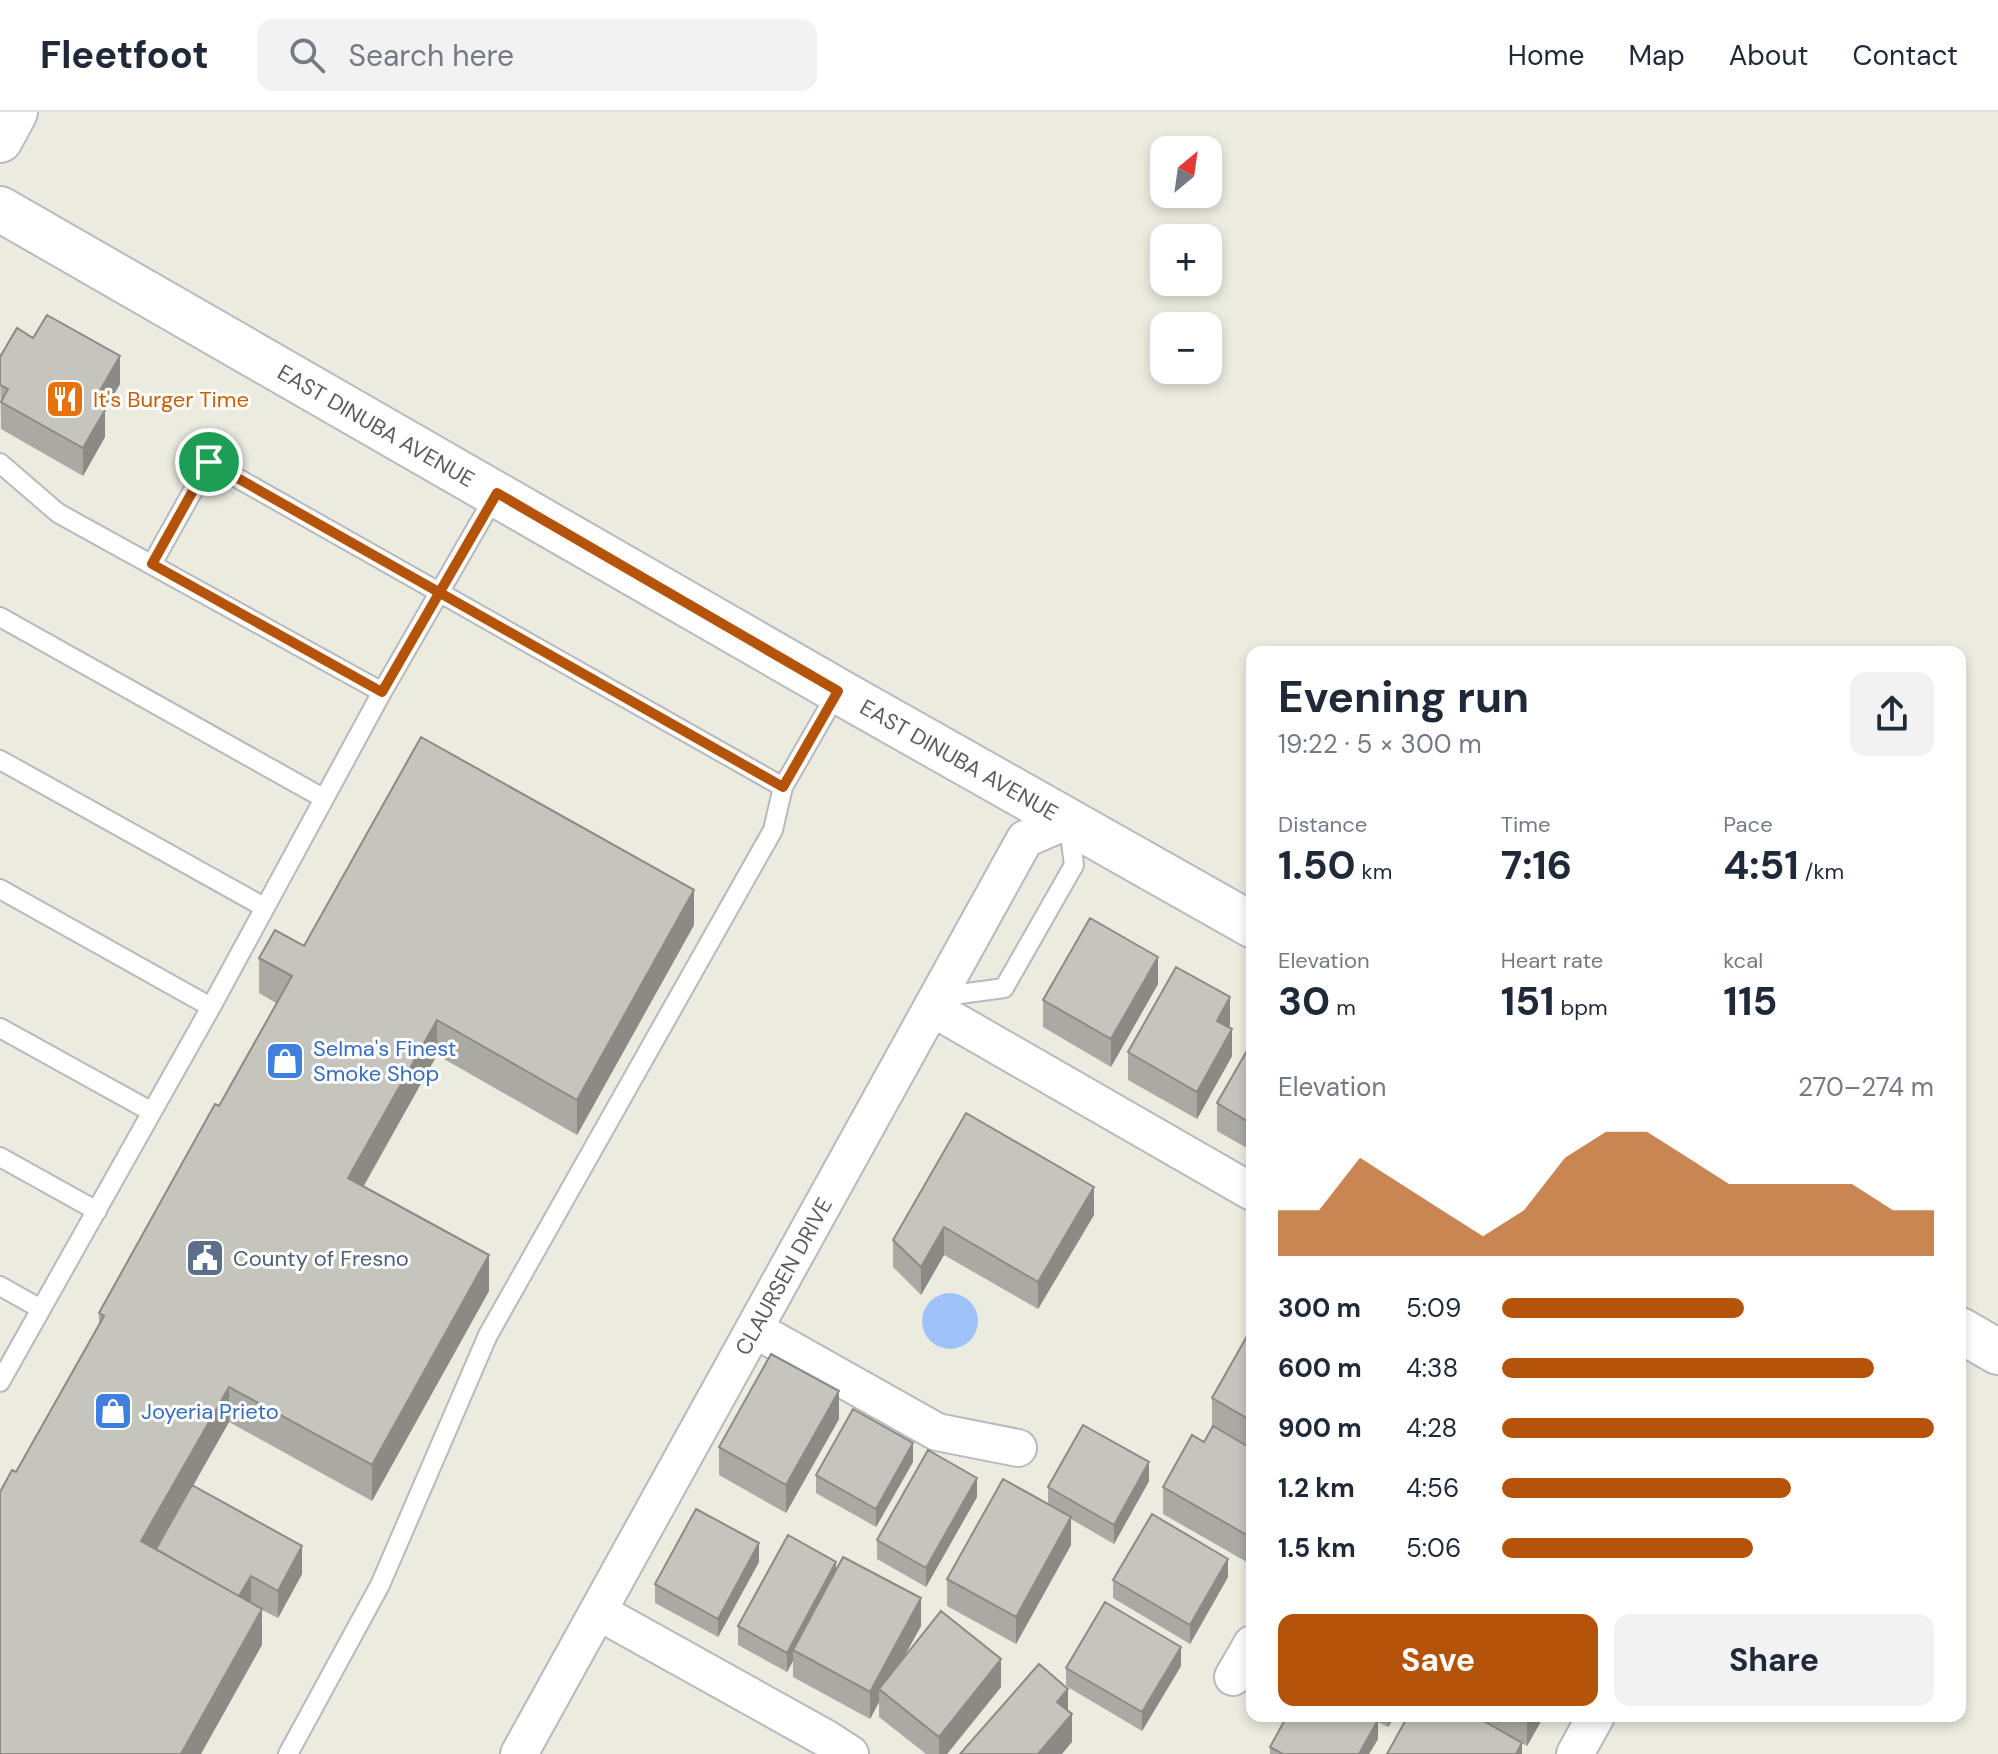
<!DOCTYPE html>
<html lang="en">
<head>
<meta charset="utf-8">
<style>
  body { margin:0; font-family:"DM Sans",sans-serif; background:#f2f2f3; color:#1f2937; height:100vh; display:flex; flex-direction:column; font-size:30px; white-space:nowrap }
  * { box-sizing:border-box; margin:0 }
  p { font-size:26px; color:#747a83 }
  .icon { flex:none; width:44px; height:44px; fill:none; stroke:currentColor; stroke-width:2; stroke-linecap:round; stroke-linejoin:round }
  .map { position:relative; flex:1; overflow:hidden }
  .panel { position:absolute; left:1246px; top:534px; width:720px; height:1076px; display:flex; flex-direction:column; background:#fff; border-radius:16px; box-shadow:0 4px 12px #0003 }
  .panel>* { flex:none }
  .needle { width:52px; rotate:29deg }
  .fabs { position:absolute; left:1150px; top:24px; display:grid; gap:16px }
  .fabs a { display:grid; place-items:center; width:72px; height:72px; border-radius:16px; background:#fff; box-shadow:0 4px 12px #0003; font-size:40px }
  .pin { position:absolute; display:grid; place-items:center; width:68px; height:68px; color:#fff; margin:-34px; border:4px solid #fff; border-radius:50%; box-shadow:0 2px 8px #0007 }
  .round { display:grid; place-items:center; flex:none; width:84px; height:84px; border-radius:16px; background:#f2f2f3 }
  .summary { display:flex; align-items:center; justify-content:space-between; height:136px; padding:0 32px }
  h1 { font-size:44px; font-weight:700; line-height:60px }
  .figures { display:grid; grid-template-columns:repeat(3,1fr); gap:12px; height:136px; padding:8px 32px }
  .figures div { display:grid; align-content:center }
  .figures b { font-size:40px; font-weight:700 }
  .figures small { font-size:22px; font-weight:400 }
  .figures p { font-size:22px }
  .chart { height:224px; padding:16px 32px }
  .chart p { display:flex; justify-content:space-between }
  .chart svg { width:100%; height:144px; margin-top:8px; fill:#b45309; opacity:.7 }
  .action { display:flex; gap:16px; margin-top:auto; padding:16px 32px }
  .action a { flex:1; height:92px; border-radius:16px; background:#b45309; color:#fff; font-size:32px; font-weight:700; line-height:92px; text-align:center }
  .action a+a { background:#f2f2f3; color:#1f2937 }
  ul { padding:0 32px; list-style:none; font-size:26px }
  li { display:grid; grid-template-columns:128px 96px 1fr; align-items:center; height:60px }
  li i { height:20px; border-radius:10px; background:#b45309 }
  header { display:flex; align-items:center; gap:48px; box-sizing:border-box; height:112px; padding:0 40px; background:#fff; border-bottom:2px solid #e0e1e3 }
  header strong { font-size:38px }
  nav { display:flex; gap:44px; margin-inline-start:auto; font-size:28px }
  .search { width:560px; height:72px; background:#f2f2f3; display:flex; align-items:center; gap:20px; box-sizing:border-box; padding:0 28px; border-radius:16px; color:#747a83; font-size:30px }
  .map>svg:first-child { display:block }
  .water { fill:#a0c2fb }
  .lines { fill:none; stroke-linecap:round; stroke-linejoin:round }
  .lane-casing { stroke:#b8b9be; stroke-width:22 }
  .street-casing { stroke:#b8b9be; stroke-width:40 }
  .secondary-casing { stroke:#b9bac1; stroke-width:48 }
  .lane { stroke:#fff; stroke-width:18 }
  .street { stroke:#fff; stroke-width:36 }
  .secondary { stroke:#fff; stroke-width:44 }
  .wall { fill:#aaa9a3 }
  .shaded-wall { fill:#8b8a84 }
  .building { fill:#c6c5bd; stroke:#8b8a84; stroke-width:2 }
  .route-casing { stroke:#fff; stroke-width:16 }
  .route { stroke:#b45309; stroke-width:10 }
  .labels { text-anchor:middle; stroke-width:6; stroke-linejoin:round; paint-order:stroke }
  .food-label { font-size:22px; fill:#c56008; stroke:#fff; text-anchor:start }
  .street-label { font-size:22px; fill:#595b60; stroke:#fff }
  .shop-label { font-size:22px; fill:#366cbe; stroke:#fff; text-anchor:start }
  .service-label { font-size:22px; fill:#4e5e75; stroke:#fff; text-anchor:start }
</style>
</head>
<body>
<header>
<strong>Fleetfoot</strong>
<div class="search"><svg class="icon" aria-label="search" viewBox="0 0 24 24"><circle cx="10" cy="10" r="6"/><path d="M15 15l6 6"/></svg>Search here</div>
<nav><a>Home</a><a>Map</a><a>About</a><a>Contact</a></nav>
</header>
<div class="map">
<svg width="1998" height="1642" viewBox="0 0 1998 1642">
  <rect width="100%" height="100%" fill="#ebebe0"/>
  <path class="water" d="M922 1209a28 28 0 1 1 56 0a28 28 0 1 1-56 0Z"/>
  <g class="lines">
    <g class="lane-casing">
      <path id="lane" d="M 0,351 L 58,401 L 382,580
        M 152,452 L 209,350 L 783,675 L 838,579
        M 0,505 L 323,686
        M 0,648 L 264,795
        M 0,777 L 211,895
        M 938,885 L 1004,876 L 1074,753 L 1069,715
        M 0,916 L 152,1000
        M 0,1045 L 97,1099
        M 0,1174 L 41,1197
        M 0,1270 L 211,895 L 382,580 L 496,382
        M 288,1642 L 380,1473 L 488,1223 L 773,718 L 783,675"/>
    </g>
    <g class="street-casing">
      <g id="street">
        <path d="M 932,896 L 1252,1080"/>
        <path d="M 754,1217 L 937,1320 L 1018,1336"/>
        <path d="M 599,1500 L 827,1627 L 850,1642"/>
        <path d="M 1233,1565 L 1252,1532"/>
        <path id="s1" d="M 519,1642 L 1025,727 L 1069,708"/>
        <path d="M 1575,1642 L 1596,1604"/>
      </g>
    </g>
    <g class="secondary-casing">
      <g id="secondary">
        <path d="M 0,28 L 15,0"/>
        <path id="s2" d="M 0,97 L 838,579 L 1252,813"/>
        <path d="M 1960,1218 L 1998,1240"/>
      </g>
    </g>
    <use href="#lane" class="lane"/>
    <use href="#street" class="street"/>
    <use href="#secondary" class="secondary"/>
  </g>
  <path class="wall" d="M 0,245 L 120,272 L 105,297 L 105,325 L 83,364 L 1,317 Z
    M 694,813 L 577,1023 L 437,943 L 364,1074 L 489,1179 L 372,1389 L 229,1310 L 193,1374 L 302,1462 L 278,1506 L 262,1498 L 262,1533 L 16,1360 L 99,1213 L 99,1201 L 219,994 L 276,891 L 259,881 L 259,846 L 304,834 Z
    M 1158,872 L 1111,955 L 1043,915 L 1043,888 Z
    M 1230,913 L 1229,915 L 1232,944 L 1197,1007 L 1128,968 L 1128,940 Z
    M 1252,930 L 1252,1039 L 1217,1019 L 1217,991 Z
    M 1094,1075 L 1094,1103 L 1038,1197 L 944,1143 L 921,1183 L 893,1155 L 893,1128 Z
    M 1252,1217 L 1252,1336 L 1212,1313 L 1212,1286 Z
    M 839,1307 L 786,1401 L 719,1363 L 719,1335 Z
    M 1204,1330 L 1252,1337 L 1252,1453 L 1163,1402 L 1163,1375 Z
    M 913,1350 L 876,1415 L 816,1381 L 816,1363 Z
    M 1149,1369 L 1114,1432 L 1071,1407 L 1071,1433 L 1016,1532 L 947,1494 L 947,1467 L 1048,1392 L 1048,1375 Z
    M 977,1385 L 926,1475 L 877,1447 L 877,1428 Z
    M 759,1450 L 718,1525 L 655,1491 L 655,1472 Z
    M 836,1457 L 921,1514 L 901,1550 L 1001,1575 L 947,1642 L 926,1642 L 879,1605 L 879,1590 L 870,1607 L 793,1565 L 793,1549 L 787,1560 L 738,1533 L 738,1514 Z
    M 1228,1465 L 1190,1532 L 1113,1486 L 1113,1468 Z
    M 1181,1554 L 1142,1619 L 1066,1574 L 1066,1556 Z
    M 1287,1604 L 1395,1604 L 1388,1615 L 1378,1610 L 1378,1627 L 1369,1642 L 1270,1642 L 1270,1635 Z
    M 1408,1604 L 1544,1604 L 1527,1634 L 1522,1631 L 1522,1642 Z"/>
  <path class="shaded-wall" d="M 120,244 L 120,272 L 93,318 L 93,291 Z
    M 105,298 L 105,325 L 83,364 L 83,336 Z
    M 694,778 L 694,813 L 577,1023 L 577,988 Z
    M 1158,845 L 1158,872 L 1111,955 L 1111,927 Z
    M 1230,885 L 1230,913 L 1217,936 L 1217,909 Z
    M 437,908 L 437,943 L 348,1101 L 348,1066 Z
    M 1232,917 L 1232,944 L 1197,1007 L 1197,980 Z
    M 1094,1075 L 1094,1103 L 1038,1197 L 1038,1170 Z
    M 944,1115 L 944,1143 L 921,1183 L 921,1155 Z
    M 489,1143 L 489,1179 L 372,1389 L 372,1353 Z
    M 229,1275 L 229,1310 L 141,1465 L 141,1429 Z
    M 839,1279 L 839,1307 L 786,1401 L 786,1373 Z
    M 913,1331 L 913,1350 L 876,1415 L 876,1397 Z
    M 1149,1350 L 1149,1369 L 1114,1432 L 1114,1413 Z
    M 977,1366 L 977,1385 L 926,1475 L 926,1456 Z
    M 1071,1405 L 1071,1433 L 1016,1532 L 1016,1505 Z
    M 759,1431 L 759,1450 L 718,1525 L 718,1507 Z
    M 302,1434 L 302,1462 L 278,1506 L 278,1479 Z
    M 1228,1447 L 1228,1465 L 1190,1532 L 1190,1513 Z
    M 836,1450 L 836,1469 L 793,1538 L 793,1549 L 787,1560 L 787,1541 Z
    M 251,1464 L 251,1491 L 236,1490 Z
    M 921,1486 L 921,1514 L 884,1581 L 879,1577 L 879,1590 L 870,1607 L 870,1580 Z
    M 262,1497 L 262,1533 L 201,1642 L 181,1642 Z
    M 1181,1535 L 1181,1554 L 1142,1619 L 1142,1600 Z
    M 1001,1547 L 1001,1575 L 947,1642 L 939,1642 L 939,1625 Z
    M 1068,1577 L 1068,1604 L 1057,1590 Z
    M 1072,1602 L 1072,1630 L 1062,1642 L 1038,1642 Z
    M 1388,1604 L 1395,1604 L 1388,1615 Z
    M 1529,1604 L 1544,1604 L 1527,1634 L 1527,1607 Z
    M 1378,1608 L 1378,1627 L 1369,1642 L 1359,1642 Z
    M 1522,1631 L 1522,1642 L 1516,1642 Z"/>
  <path class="building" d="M 47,203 L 120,244 L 93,291 L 105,298 L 83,336 L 1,290 L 8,277 L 0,273 L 0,245 L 17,216 L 33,226 Z
    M 421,625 L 694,778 L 577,988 L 437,908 L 348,1066 L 489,1143 L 372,1353 L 229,1275 L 141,1429 L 262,1497 L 181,1642 L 0,1642 L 0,1380 L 12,1358 L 16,1360 L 104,1204 L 99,1201 L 215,992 L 219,994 L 292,864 L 259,846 L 275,818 L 304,834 Z
    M 1090,806 L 1158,845 L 1111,927 L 1043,888 Z
    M 1176,855 L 1230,885 L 1217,909 L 1232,917 L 1197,980 L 1128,940 Z
    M 1252,930 L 1252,1012 L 1217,991 Z
    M 966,1001 L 1094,1075 L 1038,1170 L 944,1115 L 921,1155 L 893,1128 Z
    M 1251,1217 L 1252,1217 L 1252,1309 L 1212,1286 Z
    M 771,1242 L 839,1279 L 786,1373 L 719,1335 Z
    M 853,1297 L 913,1331 L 876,1397 L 816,1363 Z
    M 1083,1313 L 1149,1350 L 1114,1413 L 1048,1375 Z
    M 1213,1314 L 1252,1337 L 1252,1426 L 1163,1375 L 1192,1323 L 1204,1330 Z
    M 928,1338 L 977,1366 L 926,1456 L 877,1428 Z
    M 1003,1367 L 1071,1405 L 1016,1505 L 947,1467 Z
    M 192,1373 L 302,1434 L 278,1479 L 251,1464 L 239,1484 L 156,1437 Z
    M 696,1397 L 759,1431 L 718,1507 L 655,1472 Z
    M 1152,1402 L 1228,1447 L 1190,1513 L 1113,1468 Z
    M 788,1423 L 836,1450 L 787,1541 L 738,1514 Z
    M 843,1445 L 921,1486 L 870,1580 L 793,1538 Z
    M 1105,1490 L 1181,1535 L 1142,1600 L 1066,1556 Z
    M 941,1499 L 1001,1547 L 939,1625 L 879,1577 Z
    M 1039,1552 L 1068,1577 L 1057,1590 L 1072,1602 L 1038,1642 L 960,1642 Z
    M 1287,1604 L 1371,1604 L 1378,1608 L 1359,1642 L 1283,1642 L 1270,1635 Z
    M 1408,1604 L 1475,1604 L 1522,1631 L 1516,1642 L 1387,1642 Z"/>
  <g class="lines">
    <g class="route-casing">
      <path id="route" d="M 209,350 L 783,675 L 838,579 L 497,381 L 382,580 L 152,452 L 209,350"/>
    </g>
    <use href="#route" class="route"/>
  </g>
  <defs>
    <g id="restaurant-square" transform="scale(2)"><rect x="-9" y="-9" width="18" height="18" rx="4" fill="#e8710a" stroke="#fff"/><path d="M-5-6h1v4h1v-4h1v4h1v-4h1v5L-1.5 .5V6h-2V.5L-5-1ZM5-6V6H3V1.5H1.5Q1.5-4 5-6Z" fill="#fff"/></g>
    <g id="shop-square" transform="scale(2)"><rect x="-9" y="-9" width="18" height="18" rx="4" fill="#3f7fe0" stroke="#fff"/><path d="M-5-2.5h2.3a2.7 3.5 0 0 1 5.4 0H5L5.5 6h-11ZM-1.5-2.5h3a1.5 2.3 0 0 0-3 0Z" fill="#fff"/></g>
    <g id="civic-square" transform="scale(2)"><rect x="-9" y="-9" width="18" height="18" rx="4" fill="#5c6f8a" stroke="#fff"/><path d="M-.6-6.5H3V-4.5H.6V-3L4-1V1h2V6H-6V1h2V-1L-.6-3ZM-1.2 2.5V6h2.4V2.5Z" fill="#fff"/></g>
  </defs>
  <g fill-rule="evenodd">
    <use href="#restaurant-square" x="65" y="287"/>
    <use href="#shop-square" x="285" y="949"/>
    <use href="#civic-square" x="205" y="1146"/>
    <use href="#shop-square" x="113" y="1299"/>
  </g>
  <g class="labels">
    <g class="food-label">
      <text x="93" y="295">It's Burger Time</text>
    </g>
    <g class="street-label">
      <text dy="8" stroke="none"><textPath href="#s2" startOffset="434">EAST DINUBA AVENUE</textPath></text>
      <text dy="8" stroke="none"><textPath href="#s2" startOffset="1106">EAST DINUBA AVENUE</textPath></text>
      <text dy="8" stroke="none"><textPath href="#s1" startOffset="546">CLAURSEN DRIVE</textPath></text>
    </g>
    <g class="shop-label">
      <text x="313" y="944">Selma's Finest<tspan x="313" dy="25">Smoke Shop</tspan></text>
      <text x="141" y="1307">Joyeria Prieto</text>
    </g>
    <g class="service-label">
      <text x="233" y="1154">County of Fresno</text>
    </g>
  </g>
</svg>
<div class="fabs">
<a><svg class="needle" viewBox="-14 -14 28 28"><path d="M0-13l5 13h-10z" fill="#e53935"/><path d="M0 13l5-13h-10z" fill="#747a83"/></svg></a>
<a>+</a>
<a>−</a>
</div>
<div class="pin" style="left:209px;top:350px;background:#1e9e55"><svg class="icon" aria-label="arrive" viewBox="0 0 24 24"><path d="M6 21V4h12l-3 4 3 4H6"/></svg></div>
<section class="panel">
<div class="summary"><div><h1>Evening run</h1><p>19:22 · 5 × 300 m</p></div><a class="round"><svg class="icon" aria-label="share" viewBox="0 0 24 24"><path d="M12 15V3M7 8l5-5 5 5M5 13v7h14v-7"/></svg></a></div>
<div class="figures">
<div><p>Distance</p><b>1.50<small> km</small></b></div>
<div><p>Time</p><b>7:16</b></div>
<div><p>Pace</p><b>4:51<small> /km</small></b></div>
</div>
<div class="figures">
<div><p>Elevation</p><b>30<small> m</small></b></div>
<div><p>Heart rate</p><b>151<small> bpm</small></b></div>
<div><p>kcal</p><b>115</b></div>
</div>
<div class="chart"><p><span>Elevation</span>270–274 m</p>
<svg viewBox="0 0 160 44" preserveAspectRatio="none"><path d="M0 44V30L10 30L20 14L30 22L40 30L50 38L60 30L70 14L80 6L90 6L100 14L110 22L120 22L130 22L140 22L150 30L160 30V44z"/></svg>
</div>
<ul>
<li><b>300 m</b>5:09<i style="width:56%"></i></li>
<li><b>600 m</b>4:38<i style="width:86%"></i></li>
<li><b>900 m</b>4:28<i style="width:100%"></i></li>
<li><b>1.2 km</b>4:56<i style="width:67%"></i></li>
<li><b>1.5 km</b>5:06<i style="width:58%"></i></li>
</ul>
<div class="action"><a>Save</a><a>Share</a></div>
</section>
</div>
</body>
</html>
